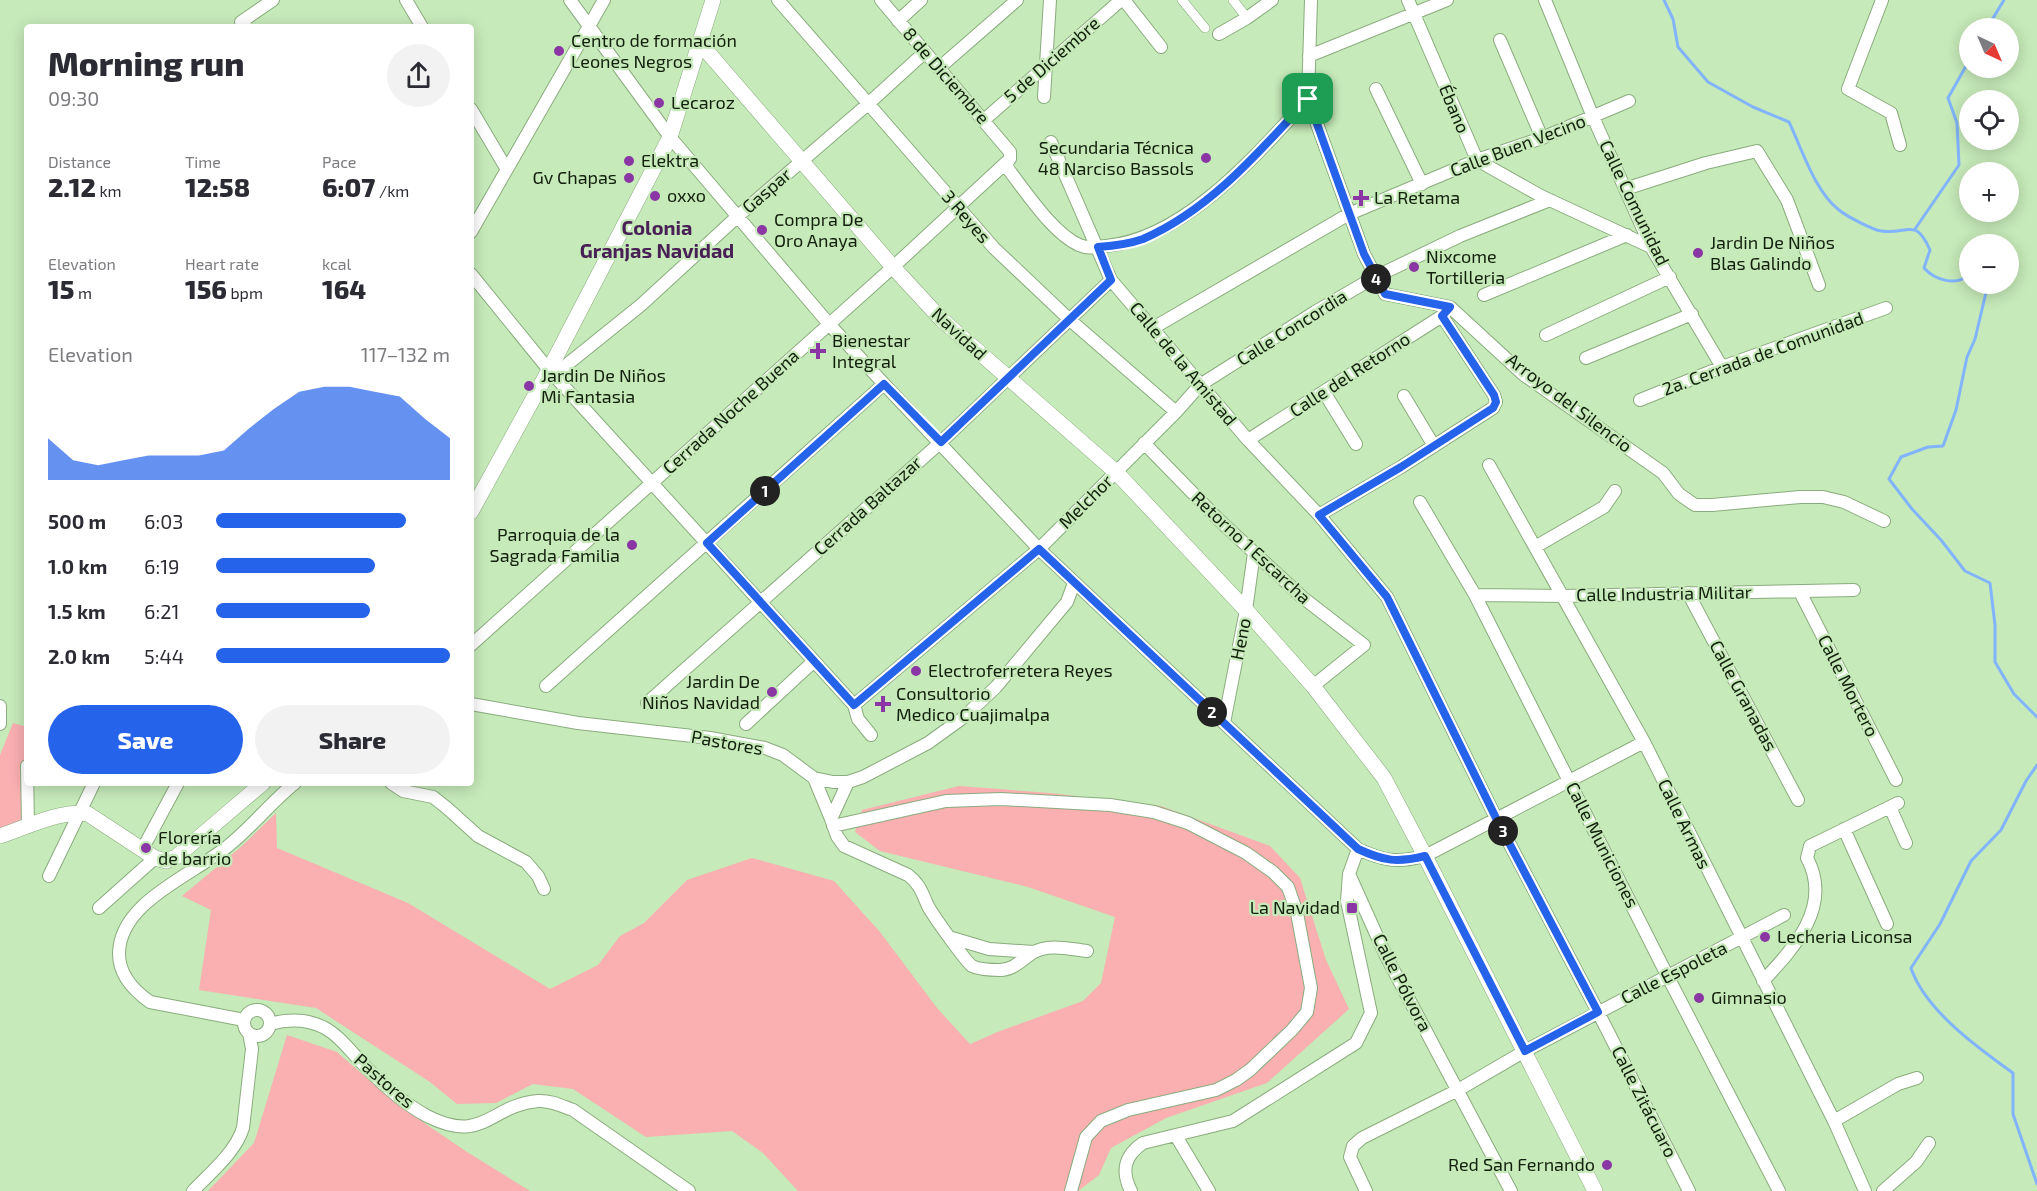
<!DOCTYPE html>
<html lang="en">
<head>
<meta charset="utf-8">
<style>
  body { margin:0; font-family:"Exo 2",sans-serif; background:#f2f2f3; color:#2b2b33; height:100vh; display:flex; flex-direction:column; font-size:22px; white-space:nowrap }
  * { box-sizing:border-box; margin:0 }
  p { font-size:20px; color:#7c7c81 }
  .icon { flex:none; width:33px; height:33px; fill:none; stroke:currentColor; stroke-width:2; stroke-linecap:round; stroke-linejoin:round }
  .map { position:relative; flex:1; overflow:hidden }
  .side { position:absolute; left:24px; top:24px; width:450px; height:762px; display:flex; flex-direction:column; background:#fff; border-radius:6px; box-shadow:0 3px 15px #0003 }
  .side>* { flex:none }
  .needle { width:39px; rotate:136deg }
  .fabs { position:absolute; left:1959px; top:18px; display:grid; gap:12px }
  .fabs a { display:grid; place-items:center; width:60px; height:60px; border-radius:50%; background:#fff; box-shadow:0 3px 15px #0003; font-size:30px }
  .pin { position:absolute; display:grid; place-items:center; width:51px; height:51px; color:#fff; margin:-26px; border-radius:12px; box-shadow:0 3px 9px #0006 }
  .km { position:absolute; width:30px; height:30px; margin:-15px; border-radius:50%; background:#222; color:#fff; font-size:16px; line-height:30px; text-align:center }
  .round { display:grid; place-items:center; flex:none; width:63px; height:63px; border-radius:32px; background:#f2f2f3 }
  .headline { display:flex; align-items:center; justify-content:space-between; height:102px; padding:0 24px }
  h1 { font-size:33px; font-weight:800; line-height:45px }
  .figures { display:grid; grid-template-columns:repeat(3,1fr); gap:9px; height:102px; padding:6px 24px }
  .figures div { display:grid; align-content:center }
  .figures b { font-size:26px; font-weight:800 }
  .figures small { font-size:16px; font-weight:400 }
  .figures p { font-size:16px }
  .chart { height:168px; padding:12px 24px }
  .chart p { display:flex; justify-content:space-between }
  .chart svg { width:100%; height:108px; margin-top:6px; fill:#2563eb; opacity:.7 }
  .button { display:flex; gap:12px; margin-top:auto; padding:12px 24px }
  .button a { flex:1; height:69px; border-radius:36px; background:#2563eb; color:#fff; font-size:24px; font-weight:800; line-height:69px; text-align:center }
  .button a+a { background:#f2f2f3; color:#2b2b33 }
  ul { padding:0 24px; list-style:none; font-size:20px }
  li { display:grid; grid-template-columns:96px 72px 1fr; align-items:center; height:45px }
  li i { height:15px; border-radius:8px; background:#2563eb }
  .map>svg:first-child { display:block }
  .green { fill:#faafb1 }
  .lines { fill:none; stroke-linecap:round; stroke-linejoin:round }
  .stream { stroke:#81b4fc; stroke-width:3 }
  .pedestrian-casing { stroke:#8aac7e; stroke-width:10 }
  .minor-casing { stroke:#8aac7e; stroke-width:14 }
  .tertiary-casing { stroke:#8aac7e; stroke-width:16 }
  .pedestrian { stroke:#fff; stroke-width:9 }
  .minor { stroke:#fff; stroke-width:12 }
  .tertiary { stroke:#fff; stroke-width:15 }
  .route-casing { stroke:#fff; stroke-width:12 }
  .route { stroke:#2563eb; stroke-width:8 }
  .poi-dot { fill:#8a36a4; stroke:#c6eab9; stroke-width:2 }
  .labels { text-anchor:middle; stroke-width:4.5; stroke-linejoin:round; paint-order:stroke }
  .poi-label { font-size:18px; fill:#121f0d; stroke:#c6eab9; text-anchor:start }
  .street-label { font-size:18px; fill:#121f0d; stroke:#c6eab9 }
  .neighbourhood-label { font-size:20px; font-weight:bold; fill:#482055; stroke:#c6eab9 }
</style>
</head>
<body>
<div class="map">
<svg width="2037" height="1191" viewBox="0 0 2037 1191">
  <rect width="100%" height="100%" fill="#c6eab9"/>
  <path class="green" d="M 13,723 L 27,727 L 27,756 L 22,770 L 25,821 L 0,828 L 0,755 Z
    M 959,786 L 1050,793 L 1161,806 L 1270,846 L 1300,878 L 1326,960 L 1349,1009 L 1267,1083 L 1166,1118 L 1111,1148 L 1099,1175 L 1078,1191 L 798,1191 L 763,1153 L 732,1131 L 646,1137 L 573,1089 L 533,1084 L 496,1103 L 457,1104 L 430,1082 L 316,1008 L 199,990 L 211,910 L 182,896 L 242,846 L 276,813 L 277,848 L 408,903 L 550,989 L 598,965 L 620,936 L 644,923 L 687,880 L 752,858 L 834,881 L 880,932 L 937,1008 L 970,1044 L 1000,1031 L 1083,1001 L 1101,983 L 1115,917 L 1028,887 L 880,851 L 855,832 L 862,810 Z
    M 287,1035 L 337,1052 L 399,1106 L 467,1152 L 530,1191 L 208,1191 L 254,1143 Z"/>
  <g class="lines">
    <path class="stream" d="M 1664,0 L 1673,19 L 1678,47 L 1708,82 L 1753,107 L 1789,122 C 1802,149 1815,192 1839,210 C 1846,216 1873,230 1881,231 C 1908,235 1915,216 1930,250 L 1924,268 C 1935,280 1956,287 1970,274
      M 1987,28 L 2004,0
      M 1915,229 L 1959,165 L 1957,123 L 1948,98 L 1970,59
      M 1988,284 L 1975,339 L 1967,357 L 1956,410 L 1943,446 L 1928,447 L 1901,457 L 1889,479 L 1912,509 L 1941,540 L 1965,571 L 1990,583 L 1995,625 L 1995,662 L 2014,694 L 2037,717
      M 2037,765 L 2026,781 L 2001,830 L 1971,861 L 1940,924 L 1911,968 C 1925,1010 1978,1048 2013,1073 L 2013,1114 L 2037,1184"/>
    <g class="pedestrian-casing">
      <path id="pedestrian" d="M 1182,0 L 1205,28
        M 1233,0 L 1247,18"/>
    </g>
    <g class="minor-casing">
      <path id="minor" d="M 406,0 L 422,27
        M 570,0 L 670,137 L 829,324 L 884,384 L 1039,549 L 1358,849 C 1384,861 1397,863 1425,856 L 1644,742
        M 778,0 L 994,248 L 1070,320 L 1176,412
        M 1124,0 L 1161,47
        M 1311,0 L 1308,99 L 1364,254 L 1385,294 L 1450,307 L 1524,375 L 1663,473 L 1679,494 L 1695,505 L 1712,505 L 1800,497 L 1823,497 L 1844,502 L 1884,521
        M 1408,0 L 1477,160 L 1541,196 L 1651,247
        M 1545,0 L 1593,117 L 1651,247 L 1722,367
        M 1882,0 L 1848,89 L 1891,113 L 1900,145
        M 898,21 L 921,0
        M 246,27 L 241,22 L 273,0
        M 1219,34 L 1247,18 L 1272,0
        M 1500,40 L 1542,138
        M 1309,56 L 1447,0
        M 939,68 L 1017,0
        M 1376,89 L 1422,184
        M 1044,97 L 1050,0
        M 471,109 L 506,168
        M 984,120 L 1121,0
        M 1051,142 L 1111,280 L 1248,440 L 1319,515 L 1387,597 L 1496,818 L 1598,1012 L 1689,1191
        M 1005,165 C 1024,189 1052,233 1079,245 C 1088,249 1096,247 1106,246 C 1185,239 1257,154 1308,99
        M 1625,189 L 1706,163 L 1757,151 L 1787,200 L 1819,285
        M 471,232 L 604,0
        M 471,274 L 549,370 L 854,705 L 858,719 L 871,735
        M 1484,295 L 1627,235
        M 1153,328 L 1349,214 L 1477,160 L 1542,138 L 1629,101
        M 1546,335 L 1670,277
        M 1586,358 L 1692,314
        M 554,375 L 641,305 L 738,216 L 868,104 L 925,52
        M 1324,392 L 1356,444
        M 1404,396 L 1434,446
        M 1640,400 L 1722,367 L 1886,308
        M 1248,440 L 1442,316 L 1447,310
        M 1144,443 L 1219,520 L 1302,597 L 1364,645 L 1313,686
        M 1489,465 L 1644,742 L 1834,1121 L 1865,1191
        M 1420,502 L 1475,595 L 1668,977 L 1779,1191
        M 1319,515 L 1401,467 L 1493,408 L 1496,402 L 1494,395 L 1442,316
        M 1535,547 L 1604,507 L 1615,491
        M 1800,592 L 1896,780
        M 1688,593 L 1798,800
        M 1475,595 L 1563,596 L 1854,590
        M 471,645 L 893,267 L 1010,159 L 1010,152 L 881,0
        M 546,686 L 884,384
        M 647,703 L 941,442 L 1111,280
        M 471,704 L 578,723 L 710,738 L 765,748 L 783,755 L 814,778 L 833,782 L 848,782 L 863,777 L 928,743 L 964,717 L 996,687 L 1067,602 L 1074,583
        M 854,705 L 1039,549 L 1176,412 L 1200,385 L 1315,312 L 1375,277 L 1460,236 L 1550,200
        M 0,706 L 0,724
        M 1224,723 L 1246,610 L 1254,553
        M 746,724 L 814,661
        M 27,766 L 28,827
        M 814,778 L 831,819
        M 848,782 L 831,819 L 837,836 L 844,846 L 908,875 C 920,884 922,893 928,906 C 932,914 966,962 972,966 C 980,970 991,970 1000,970 C 1013,970 1022,960 1032,953 C 1049,943 1069,949 1087,951
        M 391,783 L 403,791 L 433,797 L 447,808 L 478,836 L 526,862 L 538,876 L 544,889
        M 1890,807 L 1906,843
        M 833,826 L 946,801 L 1001,799 L 1110,805 L 1154,812 L 1188,823 L 1246,853 L 1273,872 L 1288,887 L 1297,913 L 1311,988 L 1307,1012 L 1292,1030 L 1250,1070 L 1236,1080 L 1216,1090 L 1128,1110 L 1101,1121 L 1086,1137 L 1071,1191
        M 1844,829 L 1887,924
        M 142,850 L 178,783
        M 1349,874 L 1386,956 L 1511,1191
        M 49,876 L 94,783
        M 99,908 L 155,858
        M 952,938 L 989,949 L 1034,952
        M 1763,981 C 1794,948 1833,906 1807,858 L 1810,846 L 1898,803
        M244 1023a13 13 0 1 1 26 0a13 13 0 1 1-26 0Z
        M 244,1020 L 150,1002 C 133,990 119,975 119,954 C 119,902 193,875 228,846 C 252,827 271,802 295,783
        M 270,1024 C 288,1019 306,1019 323,1027 C 339,1035 351,1052 363,1064 C 382,1084 403,1103 427,1116 C 484,1145 490,1105 538,1101 C 550,1100 562,1106 573,1110 L 689,1191
        M 1834,1121 L 1898,1084 L 1917,1078
        M 1176,1136 L 1209,1191
        M 193,1191 C 211,1172 235,1153 243,1128 L 252,1049 L 249,1033
        M 1131,1191 C 1121,1171 1124,1156 1143,1143 L 1233,1121 L 1356,1043 L 1371,1013 L 1347,901 L 1349,874 L 1358,849
        M 1366,1191 L 1350,1157 L 1353,1146 L 1362,1138 L 1458,1090 L 1525,1051 L 1784,915
        M 1883,1191 L 1916,1162 L 1929,1143"/>
    </g>
    <g class="tertiary-casing">
      <path id="tertiary" d="M 699,42 L 893,267 L 941,319 L 1116,472 L 1246,610 L 1313,686 L 1384,778 L 1425,856 L 1595,1191
        M 471,512 L 549,370 L 670,137 L 713,0
        M 0,836 C 24,828 63,809 88,814 L 155,858 L 166,861 L 176,857 L 263,783"/>
    </g>
    <use href="#pedestrian" class="pedestrian"/>
    <use href="#minor" class="minor"/>
    <use href="#tertiary" class="tertiary"/>
  </g>
  <g class="lines">
    <g class="route-casing">
      <path id="route" d="M 1308,99 L 1364,254 L 1385,294 L 1450,307 L 1442,316 L 1494,395 L 1496,402 L 1493,408 L 1401,467 L 1319,515 L 1387,597 L 1496,818 L 1598,1012 L 1525,1051 L 1425,856 C 1397,863 1384,861 1358,849 L 1039,549 L 854,705 L 707,543 L 884,384 L 941,442 L 1111,280 L 1098,247 C 1112,246 1129,244 1143,239 C 1210,210 1260,151 1308,99 Z"/>
    </g>
    <use href="#route" class="route"/>
  </g>
  <g class="poi-dot">
    <circle cx="559" cy="51" r="6"/>
    <circle cx="659" cy="103" r="6"/>
    <circle cx="1206" cy="158" r="6"/>
    <circle cx="629" cy="161" r="6"/>
    <circle cx="629" cy="178" r="6"/>
    <circle cx="655" cy="196" r="6"/>
    <path d="M1358 189h6v6h6v6h-6v6h-6v-6h-6v-6h6z"/>
    <circle cx="762" cy="230" r="6"/>
    <circle cx="1698" cy="253" r="6"/>
    <circle cx="1414" cy="267" r="6"/>
    <path d="M815 342h6v6h6v6h-6v6h-6v-6h-6v-6h6z"/>
    <circle cx="529" cy="386" r="6"/>
    <circle cx="632" cy="545" r="6"/>
    <circle cx="916" cy="671" r="6"/>
    <circle cx="772" cy="692" r="6"/>
    <path d="M880 695h6v6h6v6h-6v6h-6v-6h-6v-6h6z"/>
    <circle cx="146" cy="848" r="6"/>
    <rect x="1346" y="902" width="12" height="12" rx="3"/>
    <circle cx="1765" cy="937" r="6"/>
    <circle cx="1699" cy="998" r="6"/>
    <circle cx="1607" cy="1165" r="6"/>
  </g>
  <g class="labels">
    <g class="poi-label">
      <text x="571" y="47">Centro de formación<tspan x="571" dy="21">Leones Negros</tspan></text>
      <text x="671" y="109">Lecaroz</text>
      <text x="1194" y="154" text-anchor="end">Secundaria Técnica<tspan x="1194" dy="21">48 Narciso Bassols</tspan></text>
      <text x="641" y="167">Elektra</text>
      <text x="617" y="184" text-anchor="end">Gv Chapas</text>
      <text x="667" y="202">oxxo</text>
      <text x="1374" y="204">La Retama</text>
      <text x="774" y="226">Compra De<tspan x="774" dy="21">Oro Anaya</tspan></text>
      <text x="1710" y="249">Jardin De Niños<tspan x="1710" dy="21">Blas Galindo</tspan></text>
      <text x="1426" y="263">Nixcome<tspan x="1426" dy="21">Tortilleria</tspan></text>
      <text x="832" y="347">Bienestar<tspan x="832" dy="21">Integral</tspan></text>
      <text x="541" y="382">Jardin De Niños<tspan x="541" dy="21">Mi Fantasia</tspan></text>
      <text x="620" y="541" text-anchor="end">Parroquia de la<tspan x="620" dy="21">Sagrada Familia</tspan></text>
      <text x="928" y="677">Electroferretera Reyes</text>
      <text x="760" y="688" text-anchor="end">Jardin De<tspan x="760" dy="21">Niños Navidad</tspan></text>
      <text x="896" y="700">Consultorio<tspan x="896" dy="21">Medico Cuajimalpa</tspan></text>
      <text x="158" y="844">Florería<tspan x="158" dy="21">de barrio</tspan></text>
      <text x="1340" y="914" text-anchor="end">La Navidad</text>
      <text x="1777" y="943">Lecheria Liconsa</text>
      <text x="1711" y="1004">Gimnasio</text>
      <text x="1595" y="1171" text-anchor="end">Red San Fernando</text>
    </g>
    <g class="street-label">
      <text transform="translate(1052 60) rotate(-41)" y="6">5 de Diciembre</text>
      <text transform="translate(946 76) rotate(49)" y="6">8 de Diciembre</text>
      <text transform="translate(1454 109) rotate(67)" y="6">Ébano</text>
      <text transform="translate(1518 146) rotate(-21)" y="6">Calle Buen Vecino</text>
      <text transform="translate(767 191) rotate(-41)" y="6">Gaspar</text>
      <text transform="translate(1634 203) rotate(64)" y="6">Calle Comunidad</text>
      <text transform="translate(966 217) rotate(49)" y="6">3 Reyes</text>
      <text transform="translate(1292 328) rotate(-32)" y="6">Calle Concordia</text>
      <text transform="translate(959 334) rotate(43)" y="6">Navidad</text>
      <text transform="translate(1763 354) rotate(-20)" y="6">2a. Cerrada de Comunidad</text>
      <text transform="translate(1183 364) rotate(50)" y="6">Calle de la Amistad</text>
      <text transform="translate(1350 375) rotate(-33)" y="6">Calle del Retorno</text>
      <text transform="translate(1569 403) rotate(37)" y="6">Arroyo del Silencio</text>
      <text transform="translate(731 412) rotate(-42)" y="6">Cerrada Noche Buena</text>
      <text transform="translate(1086 502) rotate(-45)" y="6">Melchor</text>
      <text transform="translate(868 506) rotate(-42)" y="6">Cerrada Baltazar</text>
      <text transform="translate(1251 548) rotate(43)" y="6">Retorno 1 Escarcha</text>
      <text transform="translate(1664 594) rotate(-1)" y="6">Calle Industria Militar</text>
      <text transform="translate(1241 639) rotate(-79)" y="6">Heno</text>
      <text transform="translate(1848 686) rotate(63)" y="6">Calle Mortero</text>
      <text transform="translate(1743 696) rotate(62)" y="6">Calle Granadas</text>
      <text transform="translate(727 743) rotate(10)" y="6">Pastores</text>
      <text transform="translate(1684 824) rotate(64)" y="6">Calle Armas</text>
      <text transform="translate(1602 845) rotate(63)" y="6">Calle Municiones</text>
      <text transform="translate(1674 973) rotate(-27)" y="6">Calle Espoleta</text>
      <text transform="translate(1402 983) rotate(63)" y="6">Calle Pólvora</text>
      <text transform="translate(384 1081) rotate(41)" y="6">Pastores</text>
      <text transform="translate(1644 1102) rotate(63)" y="6">Calle Zitácuaro</text>
    </g>
    <g class="neighbourhood-label">
      <text x="657" y="235">Colonia<tspan x="657" dy="23">Granjas Navidad</tspan></text>
    </g>
  </g>
</svg>
<div class="fabs">
<a><svg class="needle" viewBox="-14 -14 28 28"><path d="M0-13l5 13h-10z" fill="#e53935"/><path d="M0 13l5-13h-10z" fill="#7c7c81"/></svg></a>
<a><svg class="icon" aria-label="locate" viewBox="0 0 24 24"><circle cx="12" cy="12" r="6"/><path d="M12 2v4M12 18v4M2 12h4M18 12h4"/></svg></a>
<a>+</a>
<a>−</a>
</div>
<div class="pin" style="left:1308px;top:99px;background:#1e9e55"><svg class="icon" aria-label="arrive" viewBox="0 0 24 24"><path d="M6 21V4h12l-3 4 3 4H6"/></svg></div>
<b class="km" style="left:765px;top:491px">1</b>
<b class="km" style="left:1212px;top:712px">2</b>
<b class="km" style="left:1503px;top:831px">3</b>
<b class="km" style="left:1376px;top:279px">4</b>
<section class="side">
<div class="headline"><div><h1>Morning run</h1><p>09:30</p></div><a class="round"><svg class="icon" aria-label="share" viewBox="0 0 24 24"><path d="M12 15V3M7 8l5-5 5 5M5 13v7h14v-7"/></svg></a></div>
<div class="figures">
<div><p>Distance</p><b>2.12<small> km</small></b></div>
<div><p>Time</p><b>12:58</b></div>
<div><p>Pace</p><b>6:07<small> /km</small></b></div>
</div>
<div class="figures">
<div><p>Elevation</p><b>15<small> m</small></b></div>
<div><p>Heart rate</p><b>156<small> bpm</small></b></div>
<div><p>kcal</p><b>164</b></div>
</div>
<div class="chart"><p><span>Elevation</span>117–132 m</p>
<svg viewBox="0 0 160 44" preserveAspectRatio="none"><path d="M0 44V27L10 36L20 38L30 36L40 34L50 34L60 34L70 32L80 23L90 15L100 8L110 6L120 6L130 8L140 10L150 19L160 27V44z"/></svg>
</div>
<ul>
<li><b>500 m</b>6:03<i style="width:81%"></i></li>
<li><b>1.0 km</b>6:19<i style="width:68%"></i></li>
<li><b>1.5 km</b>6:21<i style="width:66%"></i></li>
<li><b>2.0 km</b>5:44<i style="width:100%"></i></li>
</ul>
<div class="button"><a>Save</a><a>Share</a></div>
</section>
</div>
</body>
</html>
